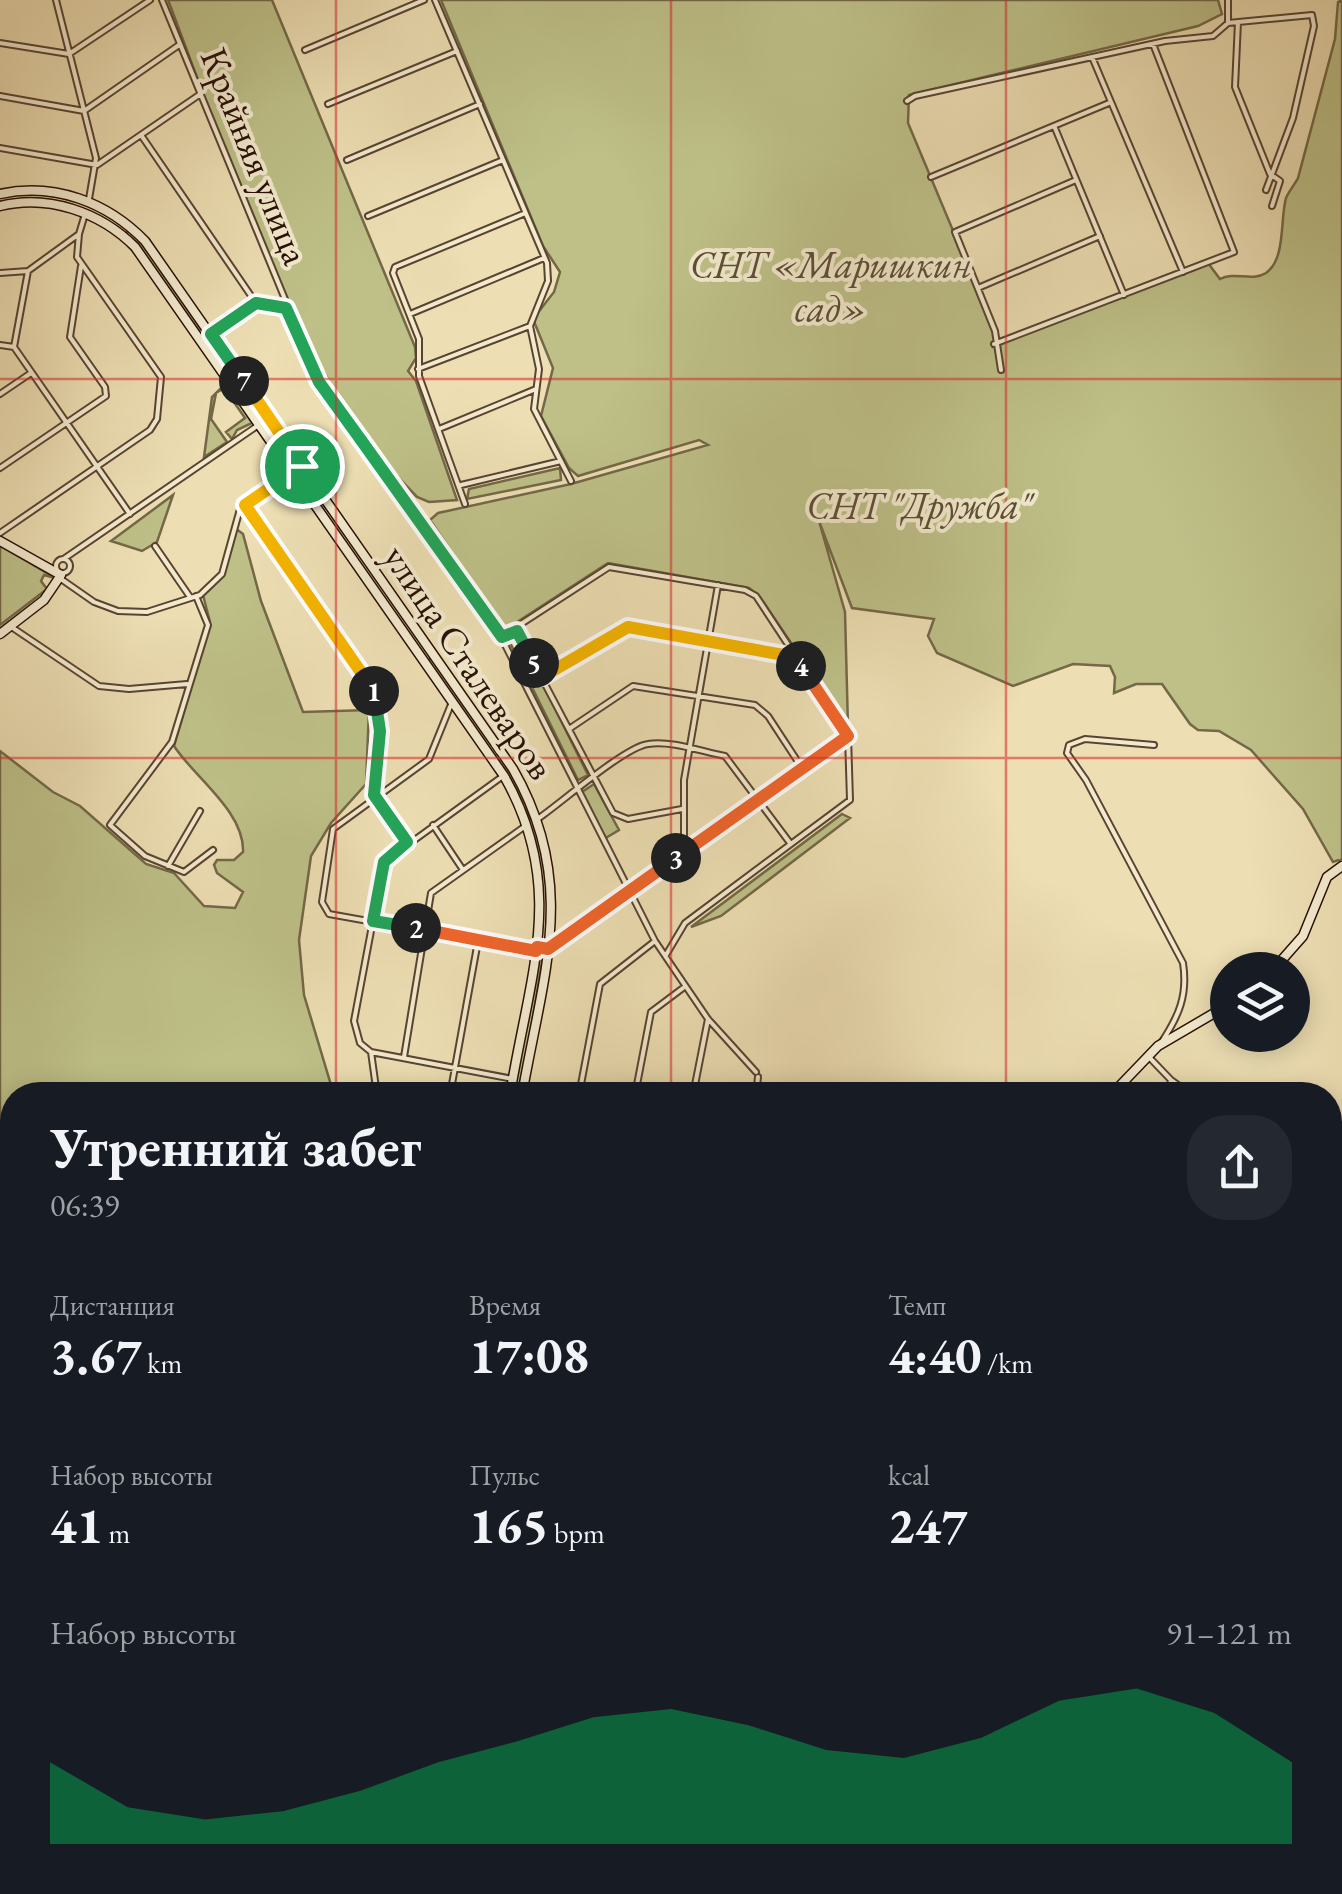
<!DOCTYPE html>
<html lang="ru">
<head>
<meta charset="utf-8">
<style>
  body { margin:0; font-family:"EB Garamond",serif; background:#242831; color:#f1f3f6; height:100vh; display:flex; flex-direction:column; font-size:38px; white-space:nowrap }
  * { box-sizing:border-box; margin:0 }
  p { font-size:32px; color:#9ea1a6 }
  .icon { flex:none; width:55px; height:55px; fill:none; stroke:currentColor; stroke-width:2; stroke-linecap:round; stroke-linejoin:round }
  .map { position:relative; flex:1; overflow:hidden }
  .side { position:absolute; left:0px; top:1082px; width:1342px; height:812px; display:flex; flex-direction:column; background:#171b24; border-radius:40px 40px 0 0; box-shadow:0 5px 25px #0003 }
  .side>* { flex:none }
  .controls { position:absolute; left:1210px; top:952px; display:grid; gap:20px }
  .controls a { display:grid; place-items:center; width:100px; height:100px; border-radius:50%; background:#171b24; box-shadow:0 5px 25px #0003; font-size:50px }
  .pin { position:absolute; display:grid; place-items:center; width:85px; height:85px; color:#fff; margin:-42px; border:5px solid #fff; border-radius:50%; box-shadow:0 2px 10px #0007 }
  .km { position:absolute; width:50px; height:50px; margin:-25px; border-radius:50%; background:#222; color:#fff; font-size:28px; line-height:50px; text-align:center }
  .round { display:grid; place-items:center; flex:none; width:105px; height:105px; border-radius:40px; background:#242831 }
  .headline { display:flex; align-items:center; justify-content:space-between; height:170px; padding:0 50px }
  h1 { font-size:55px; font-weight:700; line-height:75px }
  .stats { display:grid; grid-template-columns:repeat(3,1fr); gap:15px; height:170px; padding:10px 50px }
  .stats div { display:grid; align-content:center }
  .stats b { font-size:50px; font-weight:700 }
  .stats small { font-size:28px; font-weight:400 }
  .stats p { font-size:28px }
  .chart { height:280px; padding:20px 50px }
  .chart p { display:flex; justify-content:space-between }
  .chart svg { width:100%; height:180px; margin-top:10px; fill:#0b8043; opacity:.7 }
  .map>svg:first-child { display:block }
  .green { fill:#bec088; stroke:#736847; stroke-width:2.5 }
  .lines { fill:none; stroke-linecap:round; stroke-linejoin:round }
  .river { stroke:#9abda8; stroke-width:8 }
  .street-casing { stroke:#594431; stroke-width:8 }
  .secondary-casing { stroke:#281006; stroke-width:11 }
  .primary-casing { stroke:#281006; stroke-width:14 }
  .street { stroke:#f3eace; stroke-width:4 }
  .secondary { stroke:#f3eace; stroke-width:8 }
  .primary { stroke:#e6bf7a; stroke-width:10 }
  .tram { stroke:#281006; stroke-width:2.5 }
  .split-1-casing { stroke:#fff; stroke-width:20 }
  .split-2-casing { stroke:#fff; stroke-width:20 }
  .split-3-casing { stroke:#fff; stroke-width:20 }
  .split-4-casing { stroke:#fff; stroke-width:20 }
  .split-5-casing { stroke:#fff; stroke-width:20 }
  .split-6-casing { stroke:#fff; stroke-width:20 }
  .split-7-casing { stroke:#fff; stroke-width:20 }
  .split-8-casing { stroke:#fff; stroke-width:20 }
  .split-1 { stroke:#f5b400; stroke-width:12 }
  .split-2 { stroke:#22a559; stroke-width:12 }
  .split-3 { stroke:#f0652b; stroke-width:12 }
  .split-4 { stroke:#f0652b; stroke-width:12 }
  .split-5 { stroke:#f5b400; stroke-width:12 }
  .split-6 { stroke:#22a559; stroke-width:12 }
  .split-7 { stroke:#22a559; stroke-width:12 }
  .split-8 { stroke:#f5b400; stroke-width:12 }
  .grid { fill:none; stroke:#d62828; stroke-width:2.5; stroke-opacity:0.55 }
  .labels { text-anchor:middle; stroke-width:8; stroke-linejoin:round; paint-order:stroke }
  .street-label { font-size:38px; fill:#281006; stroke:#f3eace }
  .park-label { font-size:38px; font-style:italic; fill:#5c4e34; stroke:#f3eace }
</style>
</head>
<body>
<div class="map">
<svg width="1342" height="1894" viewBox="0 0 1342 1894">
  <rect width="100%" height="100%" fill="#eddeb3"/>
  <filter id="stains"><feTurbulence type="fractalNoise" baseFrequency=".002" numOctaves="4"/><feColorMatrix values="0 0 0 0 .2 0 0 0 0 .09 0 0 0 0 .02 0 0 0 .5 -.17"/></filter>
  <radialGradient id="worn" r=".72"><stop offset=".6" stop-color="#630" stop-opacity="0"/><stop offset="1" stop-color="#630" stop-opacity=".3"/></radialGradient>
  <path class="green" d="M 168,0 L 272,0 L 415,347 L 416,358 L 408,371 L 416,381 L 457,500 L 429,502 L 417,497 C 292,373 231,163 168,0 Z
    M 441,0 L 1218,0 L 1222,14 L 1198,26 L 909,95 L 908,123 L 995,331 L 994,343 L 1208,263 L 1220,279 C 1234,271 1252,282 1266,273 C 1286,259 1280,219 1286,198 C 1289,191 1295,184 1298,178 L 1335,39 L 1338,2 L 1342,0 L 1342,859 L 1333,862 L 1303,809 L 1251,750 L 1219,731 L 1198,730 L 1190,724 L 1162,684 L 1136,684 L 1114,693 L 1115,677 L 1110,666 L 1073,664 L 1013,686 L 937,653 L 928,636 L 934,619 L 852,608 L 819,521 L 845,612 L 848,727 L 760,597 L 749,588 L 608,563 L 505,630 L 430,520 L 438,513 L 571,484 L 708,445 L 699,440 L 578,476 L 569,468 L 541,416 L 553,368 L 533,319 L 554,292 L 560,272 L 543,246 Z
    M 128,229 L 141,240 L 265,418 L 259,418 L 126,234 Z
    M 227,382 L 252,423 L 237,430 L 232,439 L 226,432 L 245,418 L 224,388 L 216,393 L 211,419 L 227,442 L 204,457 L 212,397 Z
    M 560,468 L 561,480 L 467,499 L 469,489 Z
    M 173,495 L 157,542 L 142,551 L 111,541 Z
    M 235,528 L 243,534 L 261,601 L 303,712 L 369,710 L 366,784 L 331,823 L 311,856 L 299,940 L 304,995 L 334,1095 L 12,1095 L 12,1722 L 0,1640 L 0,751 L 53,792 L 80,806 L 146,864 L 174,873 L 204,906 L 235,908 L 243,892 L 217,873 L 214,865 L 217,860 L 234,860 L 243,852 C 245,812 194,777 174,746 L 210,622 L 203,595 C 228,577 226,556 235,528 Z
    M 0,545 L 55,578 L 44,575 L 41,581 L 47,589 L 0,625 Z
    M 518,634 L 588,775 L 578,780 L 508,639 Z
    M 432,657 C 462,700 525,769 532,820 L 427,662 Z
    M 594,784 L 619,830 L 604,839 L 582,792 Z
    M 842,814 L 850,818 L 721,916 L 691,927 Z
    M 544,950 L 520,1095 L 512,1095 L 538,952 Z
    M 1342,1755 L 1342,1815 L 1330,1822 L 1330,1758 Z
    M 740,1882 L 804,1882 L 804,1883 L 799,1891 L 728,1894 Z
    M 42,1883 L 100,1883 L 107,1894 L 43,1889 Z
    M 117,1883 L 197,1883 L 179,1894 L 124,1894 Z
    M 359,1883 L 419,1883 L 419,1894 L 360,1894 Z
    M 468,1883 L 468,1882 L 559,1883 L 554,1894 L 470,1894 Z
    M 948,1883 L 948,1882 L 1099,1883 L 1090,1894 L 942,1894 Z"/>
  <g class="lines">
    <path class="river" d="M 1330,1280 L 1342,1281
      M 777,1894 L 789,1882"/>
    <g class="street-casing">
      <path id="street" d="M 56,0 L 96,158 L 89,199
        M 162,0 L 319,382 L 501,637 L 655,941 L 708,1019 L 756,1072
        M 435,0 L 547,263 L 548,281 L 530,326 L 539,369 L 534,409 L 571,481
        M 1238,22 L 1235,87 L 1270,174 L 1280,181 L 1272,206
        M 1228,23 L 1228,0
        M 0,43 L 69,54 L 150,0
        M 305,50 L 424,0
        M 1092,57 L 1183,272
        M 0,96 L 84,111 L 179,45
        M 907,101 L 915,96 L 1165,41 L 1213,36 L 1228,23 L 1312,15 L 1314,26 L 1293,118 L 1266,190
        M 328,104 L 457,51
        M 1055,128 L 1124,295
        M 141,135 L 256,303
        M 0,148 L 97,165 L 199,95
        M 347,160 L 480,104
        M 931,177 L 1109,103
        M 85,214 L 79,234 L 28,271 L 14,347 L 130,514
        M 368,216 L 503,160
        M 0,273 L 28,271
        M 978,288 L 1100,236
        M 410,314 L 544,258
        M 211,333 L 256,303 L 286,308
        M 994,344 L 1234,252 L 1153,44
        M 0,345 L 14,347
        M 418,369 L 530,326
        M 1001,370 L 995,331 L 955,232 L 1076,180
        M 0,394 L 31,373
        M 439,429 L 536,389
        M 0,468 L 106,396 L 105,387 L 70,337 L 81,266
        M 461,485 L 561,461
        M 465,504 L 419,376 L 419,339 L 393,273 L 395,267 L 523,214
        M 245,505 L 374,691 L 381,731 L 374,795 L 407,842
        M 0,533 L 150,430 L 157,419 L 161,377 L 77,257 L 79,234
        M 155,546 L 190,597
        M 65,558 L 260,424
        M56 566a7 7 0 1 1 14 0a7 7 0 1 1-14 0Z
        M 61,579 L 94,602 L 118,611 L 147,612 L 200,595 L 222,574 L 240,509 L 293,472
        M 196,596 L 208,625 L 172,742 L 110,825 L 145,856 L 184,872 L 213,850
        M 10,626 L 99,686 L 129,689 L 187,684
        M 517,631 L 613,813 L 628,819 L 682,809
        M 501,637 L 609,567 L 745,590 L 756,596 L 848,736 L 850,800 L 685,923 L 666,955
        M 543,677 L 628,627 L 795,657
        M 452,702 L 429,759 L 333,829 L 322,902 L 329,914 L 536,951
        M 569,729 L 633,686 L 755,705 L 768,716 L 802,768
        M 1154,745 L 1085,739 L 1069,745 L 1067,753 L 1086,780 L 1183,963 C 1188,995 1179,1016 1161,1043
        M 539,818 C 562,802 625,747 648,744 C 671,740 703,752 725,756 L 790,843
        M 433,825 L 463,870
        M 684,851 L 684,780 L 718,585
        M 168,866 L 200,811
        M 549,943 L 848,736
        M 371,1052 L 513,1079
        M 1148,1056 L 1171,1080 L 1168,1095
        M 404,1057 L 431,893 L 524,827
        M 1171,1080 L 1192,1095
        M 377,1095 L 371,1052 L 360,1043 L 354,1021 L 384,862 L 503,776
        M 450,1095 L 478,941
        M 579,1095 L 600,984 L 655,941
        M 635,1095 L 651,1012 L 683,988
        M 693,1095 L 708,1019
        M 756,1095 L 758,1077
        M 1209,1882 L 1219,1894
        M 609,1894 L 612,1882"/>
    </g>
    <g class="secondary-casing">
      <path id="secondary" d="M 0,194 C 54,182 107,202 145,241 L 513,769 C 579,884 543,974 522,1095
        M 0,206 C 48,194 100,212 135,247 L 504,776 C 568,888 529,976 510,1095
        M 0,541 L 57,573
        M 0,634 L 44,600 L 61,575
        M 1273,970 L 1303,936 L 1327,877 L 1342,866
        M 1111,1095 L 1158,1046 L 1228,1005
        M 252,1894 L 270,1882"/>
    </g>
    <g class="primary-casing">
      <path id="primary" d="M 0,1767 L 12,1837
        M 0,1829 L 13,1894
        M 21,1882 L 23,1894"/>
    </g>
    <use href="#street" class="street"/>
    <use href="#secondary" class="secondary"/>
    <use href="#primary" class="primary"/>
    <path class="tram" d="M 0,1671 L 12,1739
      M 110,1882 L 118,1894"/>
  </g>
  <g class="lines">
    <g class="split-1-casing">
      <path id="split-1" d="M 302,466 L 245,505 L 374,691"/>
    </g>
    <g class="split-2-casing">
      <path id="split-2" d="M 374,691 L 380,731 L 374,795 L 407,842 L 384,862 L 373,921 L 416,928"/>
    </g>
    <g class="split-3-casing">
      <path id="split-3" d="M 416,928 L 536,951 L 537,947 L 548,949 L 676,858"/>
    </g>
    <g class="split-4-casing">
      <path id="split-4" d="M 676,858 L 848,736 L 801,666"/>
    </g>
    <g class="split-5-casing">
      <path id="split-5" d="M 534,663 L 542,677 L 628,627 L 795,657 L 801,666"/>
    </g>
    <g class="split-6-casing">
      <path id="split-6" d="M 361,440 L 502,637 L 517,631 L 534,663"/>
    </g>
    <g class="split-7-casing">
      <path id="split-7" d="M 244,381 L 211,334 L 256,303 L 286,308 L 319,382 L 361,440"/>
    </g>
    <g class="split-8-casing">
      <path id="split-8" d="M 244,381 L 302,466"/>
    </g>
    <use href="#split-1" class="split-1"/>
    <use href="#split-2" class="split-2"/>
    <use href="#split-3" class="split-3"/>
    <use href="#split-4" class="split-4"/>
    <use href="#split-5" class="split-5"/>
    <use href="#split-6" class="split-6"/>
    <use href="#split-7" class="split-7"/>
    <use href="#split-8" class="split-8"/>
  </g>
  <path class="grid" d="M 336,0 L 336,1095M 671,0 L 671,1095M 1006,0 L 1006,1095M 0,379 L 1342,379M 0,758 L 1342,758M 0,1136 L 12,1136M 1330,1136 L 1342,1136M 0,1515 L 12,1515M 1330,1515 L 1342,1515M 336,1882 L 336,1894M 671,1882 L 671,1894M 1006,1882 L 1006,1894"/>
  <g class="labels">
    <g class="street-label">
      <text transform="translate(255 156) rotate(68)" y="13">Крайняя улица</text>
      <text transform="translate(469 662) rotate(56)" y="13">улица Сталеваров</text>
    </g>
    <g class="park-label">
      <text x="831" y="277">СНТ «Маришкин<tspan x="831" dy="44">сад»</tspan></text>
      <text x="919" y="518">СНТ "Дружба"</text>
    </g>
  </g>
  <rect width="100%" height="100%" filter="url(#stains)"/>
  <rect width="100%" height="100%" fill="url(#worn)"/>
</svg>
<div class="controls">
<a><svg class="icon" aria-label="layers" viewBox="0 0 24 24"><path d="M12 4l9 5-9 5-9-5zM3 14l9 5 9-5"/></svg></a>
</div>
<div class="pin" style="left:302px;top:466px;background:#1e9e55"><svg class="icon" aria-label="arrive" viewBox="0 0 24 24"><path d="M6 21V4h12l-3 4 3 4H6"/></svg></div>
<b class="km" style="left:374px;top:691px">1</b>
<b class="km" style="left:416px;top:928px">2</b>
<b class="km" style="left:676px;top:858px">3</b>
<b class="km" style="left:801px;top:666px">4</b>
<b class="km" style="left:534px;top:663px">5</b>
<b class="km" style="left:244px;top:381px">7</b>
<section class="side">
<div class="headline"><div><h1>Утренний забег</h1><p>06:39</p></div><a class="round"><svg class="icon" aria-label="share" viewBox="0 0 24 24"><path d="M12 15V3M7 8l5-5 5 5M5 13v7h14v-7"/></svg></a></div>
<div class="stats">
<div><p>Дистанция</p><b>3.67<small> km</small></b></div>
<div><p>Время</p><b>17:08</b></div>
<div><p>Темп</p><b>4:40<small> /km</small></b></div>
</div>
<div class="stats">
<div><p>Набор высоты</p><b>41<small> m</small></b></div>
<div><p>Пульс</p><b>165<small> bpm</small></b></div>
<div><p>kcal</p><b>247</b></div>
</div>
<div class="chart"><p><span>Набор высоты</span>91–121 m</p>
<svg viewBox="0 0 160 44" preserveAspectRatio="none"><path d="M0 44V24L10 35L20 38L30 36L40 31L50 24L60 19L70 13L80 11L90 15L100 21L110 23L120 18L130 9L140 6L150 12L160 24V44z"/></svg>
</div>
</section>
</div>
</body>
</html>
